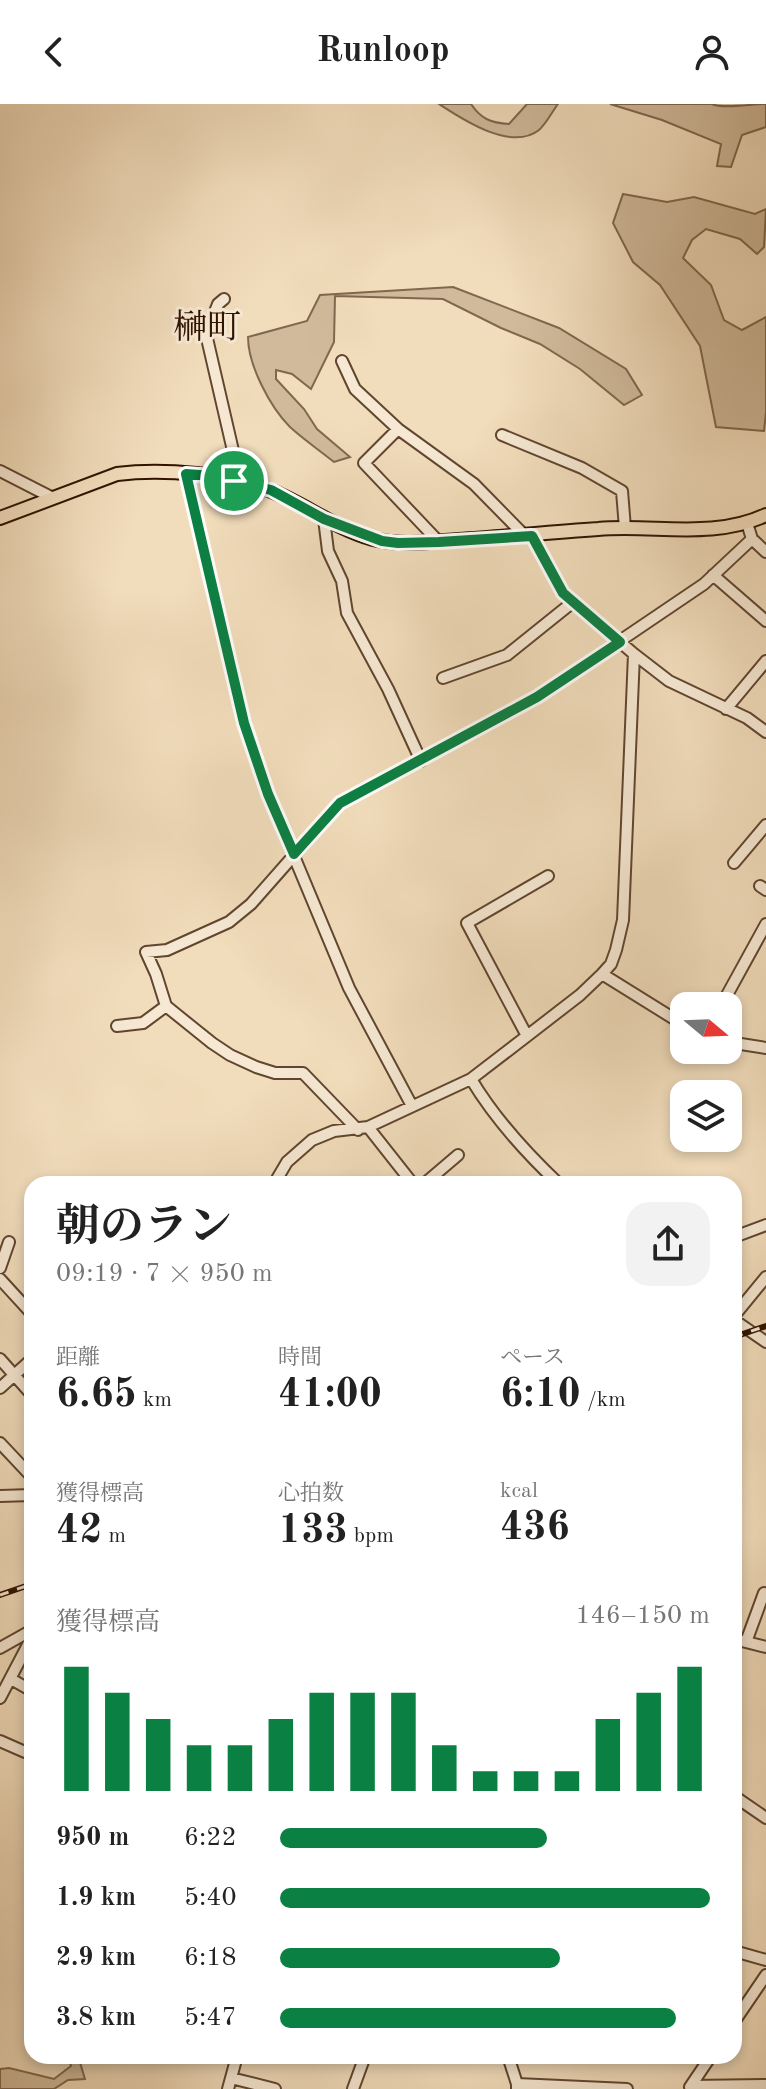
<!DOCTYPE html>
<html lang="ja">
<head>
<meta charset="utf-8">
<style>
  body { margin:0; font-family:"Old Standard TT","Noto Serif JP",serif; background:#f2f2f2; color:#222; height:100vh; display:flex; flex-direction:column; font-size:30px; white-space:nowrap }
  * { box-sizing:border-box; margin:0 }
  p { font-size:26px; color:#767676 }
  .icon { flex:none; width:44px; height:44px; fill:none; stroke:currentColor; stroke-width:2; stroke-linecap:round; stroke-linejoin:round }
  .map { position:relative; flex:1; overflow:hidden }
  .panel { position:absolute; left:24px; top:1072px; width:718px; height:888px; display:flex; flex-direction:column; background:#fff; border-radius:24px; box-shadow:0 4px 12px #0003 }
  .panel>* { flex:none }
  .needle { width:52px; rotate:109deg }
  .fabs { position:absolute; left:670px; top:888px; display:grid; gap:16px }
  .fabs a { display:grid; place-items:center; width:72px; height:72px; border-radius:16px; background:#fff; box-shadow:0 4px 12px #0003; font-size:40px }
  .pin { position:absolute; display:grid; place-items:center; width:68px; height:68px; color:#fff; margin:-34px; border:4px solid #fff; border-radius:50%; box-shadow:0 2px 8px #0007 }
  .round { display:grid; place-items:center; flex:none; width:84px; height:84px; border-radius:24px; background:#f2f2f2 }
  .headline { display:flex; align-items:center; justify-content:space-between; height:136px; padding:0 32px }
  h1 { font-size:44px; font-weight:700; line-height:60px }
  .stats { display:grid; grid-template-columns:repeat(3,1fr); gap:12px; height:136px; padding:8px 32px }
  .stats div { display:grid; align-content:center }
  .stats b { font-size:40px; font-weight:700 }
  .stats small { font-size:22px; font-weight:400 }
  .stats p { font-size:22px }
  .chart { height:224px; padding:16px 32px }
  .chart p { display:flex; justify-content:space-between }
  .chart svg { width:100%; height:144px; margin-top:8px; stroke:#0b8043; stroke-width:6 }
  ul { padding:0 32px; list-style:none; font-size:26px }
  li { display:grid; grid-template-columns:128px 96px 1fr; align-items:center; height:60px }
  li i { height:20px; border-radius:10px; background:#0b8043 }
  header { display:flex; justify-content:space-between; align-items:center; height:104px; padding:0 32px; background:#fff; font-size:36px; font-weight:700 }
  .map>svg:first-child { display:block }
  .green { fill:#d0ba9b; stroke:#80674e; stroke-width:2 }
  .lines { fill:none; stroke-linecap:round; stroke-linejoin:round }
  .minor-casing { stroke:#60462f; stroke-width:14 }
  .major-casing { stroke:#301400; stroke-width:16 }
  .minor { stroke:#f6e8d3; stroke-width:10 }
  .major { stroke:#f1dcbb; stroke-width:12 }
  .rail-casing { stroke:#301400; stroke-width:6 }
  .rail { stroke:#f6e8d3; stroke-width:3; stroke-dasharray:9; stroke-linecap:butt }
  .route-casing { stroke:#fff; stroke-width:16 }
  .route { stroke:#0b8043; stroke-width:10 }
  .labels { text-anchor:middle; stroke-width:6; stroke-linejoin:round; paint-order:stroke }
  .quarter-label { font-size:34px; fill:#301400; stroke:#f6e8d3 }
</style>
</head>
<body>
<header><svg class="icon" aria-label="back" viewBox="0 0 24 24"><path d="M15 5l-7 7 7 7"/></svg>Runloop<svg class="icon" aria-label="person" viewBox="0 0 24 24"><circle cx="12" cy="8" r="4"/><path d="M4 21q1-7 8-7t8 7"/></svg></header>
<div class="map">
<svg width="766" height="1985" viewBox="0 0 766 1985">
  <rect width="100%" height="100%" fill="#f1dcbb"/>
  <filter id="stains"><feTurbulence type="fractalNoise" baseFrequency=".0025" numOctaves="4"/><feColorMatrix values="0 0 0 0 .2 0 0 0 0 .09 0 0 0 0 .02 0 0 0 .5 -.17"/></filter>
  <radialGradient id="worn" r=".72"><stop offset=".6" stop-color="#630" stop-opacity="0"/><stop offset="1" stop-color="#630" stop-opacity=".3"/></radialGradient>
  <path class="green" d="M 439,0 L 471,0 C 481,15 491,19 509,20 L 527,0 L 558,0 C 552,8 546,20 539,26 C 511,48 462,15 439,0 Z
    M 610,0 L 712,0 C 722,5 752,0 766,0 L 766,23 L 742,31 L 731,63 L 717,62 L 721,40 L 662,16 Z
    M 623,90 L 667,98 L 694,93 L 755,110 L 766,105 L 764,143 L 757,150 L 740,135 L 706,125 L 692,136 L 683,154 L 711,181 L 724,216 L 742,226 L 766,213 L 766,308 L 764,327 L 716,323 L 700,242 L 660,181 L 633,158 L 613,119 Z
    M 453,183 L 559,224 L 626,265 L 642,291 L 624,301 L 580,265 L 540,240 L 501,224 L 443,195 L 335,192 L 334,238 L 311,285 L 292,270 L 276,266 L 276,275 L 304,305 L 317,325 L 350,353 L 334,358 C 319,346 303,335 290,323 C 270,303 248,261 248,233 L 307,217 L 320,191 Z
    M 68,1952 L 78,1952 L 85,1975 L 68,1976 L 54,1985 L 0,1985 L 0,1965 L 9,1964 L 54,1975 L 71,1962 Z"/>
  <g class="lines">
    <g class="minor-casing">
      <path id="minor" d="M 224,195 L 218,200 L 206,230 L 237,364 L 234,377
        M 342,257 L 355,285 L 398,325 L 474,380 L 526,433
        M 398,325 L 364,359 L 439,438
        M 502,331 L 582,364 L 622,387 L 625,424
        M 0,367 L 51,393
        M 186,370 L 244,619 L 268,690 L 349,884 L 412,1002
        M 324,415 L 328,447 L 342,477 L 347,509 L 388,585 L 421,657
        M 747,419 L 752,435 L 766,448
        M 532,432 L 563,489 L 634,550 L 669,577 L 747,614 L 766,628
        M 713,471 L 766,517
        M 443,574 L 507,551 L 573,498
        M 726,605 L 766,557
        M 734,759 L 766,721
        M 760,782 L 766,786
        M 602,870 L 684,921
        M 721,902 L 766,820
        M 117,922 L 143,919 L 166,902
        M 527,932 L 467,819 L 548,772
        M 728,938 L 766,944
        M 471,975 C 495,1015 525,1048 559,1080
        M 368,1023 L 413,1080
        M 358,1026 L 303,969 L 275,969 L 256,963 L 230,951 L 212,939 L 166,902 L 156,870 L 146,848 L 167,846 L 229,818 L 251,800 L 340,699 L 537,593 L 704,480 L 752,435
        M 274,1080 L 287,1058 L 312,1036 L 334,1027 L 368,1023 L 471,975 L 527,932 L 580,891 L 602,870 L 611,860 L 616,846 L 623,816 L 634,550
        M 424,1080 L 458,1051
        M 734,1133 L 766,1121
        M 0,1164 L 9,1138
        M 0,1175 L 32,1210
        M 734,1212 L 766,1173
        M 734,1216 L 766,1238
        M 0,1255 L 32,1291
        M 0,1284 L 32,1255
        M 0,1339 L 32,1373
        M 0,1392 L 32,1391
        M 734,1535 L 766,1543
        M 746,1538 L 764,1489
        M 0,1544 L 32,1526
        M 734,1551 L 735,1536
        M 11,1575 L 32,1587
        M 0,1594 L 32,1533
        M 0,1637 L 25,1648
        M 734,1692 L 766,1714
        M 734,1847 L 766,1856
        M 734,1918 L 766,1871
        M 508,1952 L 517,1980 L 517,1985
        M 231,1974 L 275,1985
        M 517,1980 L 627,1985
        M 691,1982 L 766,1981
        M 690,1983 L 711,1952
        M 228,1985 L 237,1952
        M 353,1985 L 365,1952"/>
    </g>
    <g class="major-casing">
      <path id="major" d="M 0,414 L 117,370 C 163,364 231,370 274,388 C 307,402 337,425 373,435 C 401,442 429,438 458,436 C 504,433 551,428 598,425 C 655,420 712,436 766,411"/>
    </g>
    <use href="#minor" class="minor"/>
    <use href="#major" class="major"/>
    <g class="rail-casing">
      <path id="rail" d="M 734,1233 L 766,1222
        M 0,1491 L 32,1480"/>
    </g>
    <use href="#rail" class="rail"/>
  </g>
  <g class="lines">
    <g class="route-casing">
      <path id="route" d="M 186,370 L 213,372 L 271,386 L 324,415 L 382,437 L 398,439 L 439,438 L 532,432 L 563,489 L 620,538 L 537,593 L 340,699 L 294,750 L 268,690 L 244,619 Z"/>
    </g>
    <use href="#route" class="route"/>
  </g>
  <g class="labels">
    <g class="quarter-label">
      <text x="207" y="234">榊町</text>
    </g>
  </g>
  <rect width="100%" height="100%" filter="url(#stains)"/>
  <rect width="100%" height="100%" fill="url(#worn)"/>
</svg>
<div class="fabs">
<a><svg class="needle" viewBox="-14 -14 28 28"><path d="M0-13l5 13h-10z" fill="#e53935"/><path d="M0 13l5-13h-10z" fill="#767676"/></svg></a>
<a><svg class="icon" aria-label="layers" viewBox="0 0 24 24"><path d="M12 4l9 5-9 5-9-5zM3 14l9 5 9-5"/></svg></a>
</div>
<div class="pin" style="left:234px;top:377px;background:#1e9e55"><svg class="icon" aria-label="arrive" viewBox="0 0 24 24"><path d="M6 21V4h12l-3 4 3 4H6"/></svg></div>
<section class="panel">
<div class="headline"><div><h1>朝のラン</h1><p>09:19 · 7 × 950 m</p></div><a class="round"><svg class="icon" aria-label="share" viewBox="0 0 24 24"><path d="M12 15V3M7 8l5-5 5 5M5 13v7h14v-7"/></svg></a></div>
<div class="stats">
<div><p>距離</p><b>6.65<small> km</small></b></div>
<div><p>時間</p><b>41:00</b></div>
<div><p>ペース</p><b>6:10<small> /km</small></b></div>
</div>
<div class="stats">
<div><p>獲得標高</p><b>42<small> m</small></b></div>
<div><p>心拍数</p><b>133<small> bpm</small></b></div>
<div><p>kcal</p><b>436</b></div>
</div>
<div class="chart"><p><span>獲得標高</span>146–150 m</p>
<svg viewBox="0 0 160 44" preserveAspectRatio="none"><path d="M5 44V6M15 44V14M25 44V22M35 44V30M45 44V30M55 44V22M65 44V14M75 44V14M85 44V14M95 44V30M105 44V38M115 44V38M125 44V38M135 44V22M145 44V14M155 44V6"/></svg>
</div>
<ul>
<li><b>950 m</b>6:22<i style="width:62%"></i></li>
<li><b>1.9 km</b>5:40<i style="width:100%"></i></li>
<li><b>2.9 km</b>6:18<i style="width:65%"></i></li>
<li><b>3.8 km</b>5:47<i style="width:92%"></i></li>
</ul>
</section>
</div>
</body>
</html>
